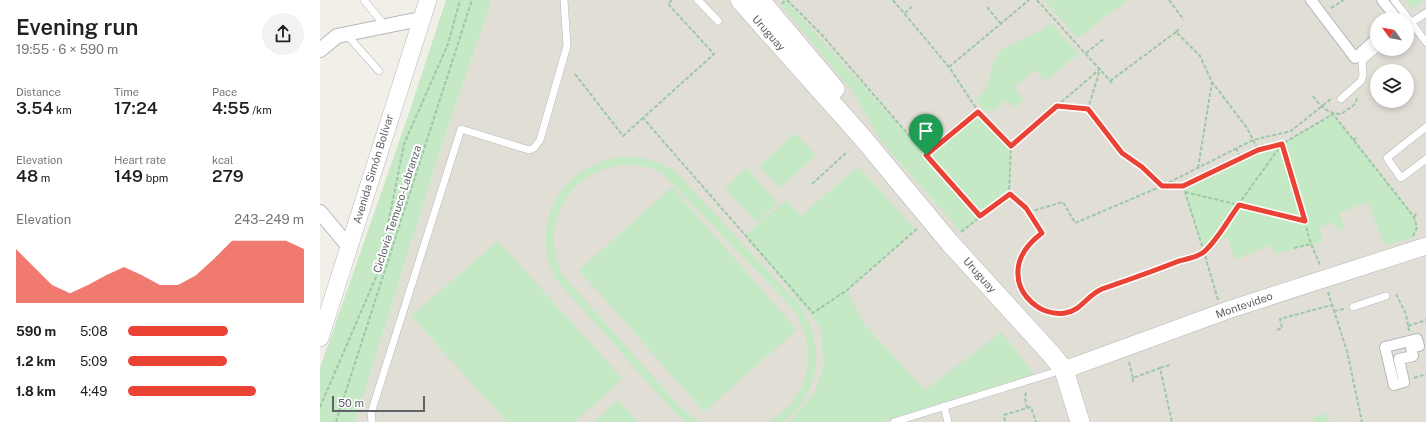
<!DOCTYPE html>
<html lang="en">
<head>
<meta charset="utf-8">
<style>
  body { margin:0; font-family:"Public Sans",sans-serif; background:#f2f2f2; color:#202124; height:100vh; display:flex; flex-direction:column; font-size:15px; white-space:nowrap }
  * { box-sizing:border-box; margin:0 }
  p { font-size:13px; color:#757577 }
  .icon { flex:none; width:22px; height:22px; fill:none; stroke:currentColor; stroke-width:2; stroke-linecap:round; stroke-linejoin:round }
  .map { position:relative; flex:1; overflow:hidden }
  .side { display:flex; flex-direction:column; background:#fff; width:320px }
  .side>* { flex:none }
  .needle { width:26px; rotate:303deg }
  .controls { position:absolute; left:1050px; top:12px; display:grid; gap:8px }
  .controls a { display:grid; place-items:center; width:44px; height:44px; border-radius:50%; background:#fff; box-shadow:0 2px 6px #0003; font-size:20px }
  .scale { position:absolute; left:12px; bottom:10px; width:93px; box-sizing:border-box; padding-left:4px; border:2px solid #5f6368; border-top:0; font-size:11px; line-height:14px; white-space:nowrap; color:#5f6368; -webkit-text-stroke:3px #fff; paint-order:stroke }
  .pin { position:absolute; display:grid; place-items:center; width:34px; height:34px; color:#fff; margin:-41px -17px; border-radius:50% 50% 50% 0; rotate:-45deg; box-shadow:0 0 4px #0007 }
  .pin .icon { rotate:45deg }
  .round { display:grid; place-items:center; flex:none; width:42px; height:42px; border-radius:21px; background:#f2f2f2 }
  .head { display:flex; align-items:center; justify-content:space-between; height:68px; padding:0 16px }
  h1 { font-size:22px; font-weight:600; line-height:30px }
  .metrics { display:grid; grid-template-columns:repeat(3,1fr); gap:6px; height:68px; padding:4px 16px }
  .metrics div { display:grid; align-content:center }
  .metrics b { font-size:17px; font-weight:600 }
  .metrics small { font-size:11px; font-weight:400 }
  .metrics p { font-size:11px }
  .chart { height:112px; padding:8px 16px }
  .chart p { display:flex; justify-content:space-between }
  .chart svg { width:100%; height:72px; margin-top:4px; fill:#ea4335; opacity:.7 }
  ul { padding:0 16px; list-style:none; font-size:13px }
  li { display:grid; grid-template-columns:64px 48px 1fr; align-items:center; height:30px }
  li i { height:10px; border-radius:5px; background:#ea4335 }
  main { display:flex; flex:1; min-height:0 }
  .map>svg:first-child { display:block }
  .education { fill:#e1ded6; fill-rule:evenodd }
  .green { fill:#c5e8c5 }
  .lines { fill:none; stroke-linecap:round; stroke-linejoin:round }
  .service-casing { stroke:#b5b8bc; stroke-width:8 }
  .pedestrian-casing { stroke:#b5b8bc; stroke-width:12 }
  .minor-casing { stroke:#b5b8bc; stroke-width:16 }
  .tertiary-casing { stroke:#b5b8bc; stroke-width:18 }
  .secondary-casing { stroke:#b6babf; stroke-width:20 }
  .path { stroke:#9cc7a9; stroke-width:2; stroke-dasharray:4 2; stroke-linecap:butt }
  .service { stroke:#fff; stroke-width:7 }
  .pedestrian { stroke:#fff; stroke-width:10 }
  .minor { stroke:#fff; stroke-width:14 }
  .tertiary { stroke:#fff; stroke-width:17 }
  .secondary { stroke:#fff; stroke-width:19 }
  .route-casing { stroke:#fff; stroke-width:8 }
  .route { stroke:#ea4335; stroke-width:5 }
  .labels { text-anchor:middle; stroke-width:4; stroke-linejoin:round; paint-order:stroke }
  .street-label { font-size:11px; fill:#5f6368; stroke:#fff }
</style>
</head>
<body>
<main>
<section class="side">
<div class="head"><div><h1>Evening run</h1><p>19:55 · 6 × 590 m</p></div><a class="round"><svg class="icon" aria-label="share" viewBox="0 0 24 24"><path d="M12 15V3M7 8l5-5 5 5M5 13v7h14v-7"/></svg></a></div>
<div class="metrics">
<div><p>Distance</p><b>3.54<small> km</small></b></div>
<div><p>Time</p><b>17:24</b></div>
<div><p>Pace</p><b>4:55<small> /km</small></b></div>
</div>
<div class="metrics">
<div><p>Elevation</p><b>48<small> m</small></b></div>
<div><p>Heart rate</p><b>149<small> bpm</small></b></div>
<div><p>kcal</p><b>279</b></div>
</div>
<div class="chart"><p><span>Elevation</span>243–249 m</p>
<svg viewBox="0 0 160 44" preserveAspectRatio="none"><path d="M0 44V11L10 22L20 33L30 38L40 33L50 27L60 22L70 27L80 33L90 33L100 27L110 17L120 6L130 6L140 6L150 6L160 11V44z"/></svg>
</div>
<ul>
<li><b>590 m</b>5:08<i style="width:57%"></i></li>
<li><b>1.2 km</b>5:09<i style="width:56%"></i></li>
<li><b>1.8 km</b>4:49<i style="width:73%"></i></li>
</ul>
</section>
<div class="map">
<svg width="1106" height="422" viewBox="0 0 1106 422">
  <rect width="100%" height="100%" fill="#f1efe8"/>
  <path class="education" d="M 172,0 L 1106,0 L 1106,422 L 35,422 L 124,139 ZM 1057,19 L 1087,19 L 1087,49 L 1057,49 ZM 1057,71 L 1087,71 L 1087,101 L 1057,101 Z"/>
  <path class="green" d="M 126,0 L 172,0 L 124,139 L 35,422 L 0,422 L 0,368 L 88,116 Z
    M 465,0 L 606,155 L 658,111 L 691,145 L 689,194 L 641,232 L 561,141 L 530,88 L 461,5 Z
    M 724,0 L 808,0 L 757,38 Z
    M 1085,0 L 1104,0 L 1092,9 Z
    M 731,23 L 759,54 L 725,81 L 716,70 L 694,87 L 704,100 L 693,108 L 687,100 L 672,112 L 662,108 L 656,101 L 667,87 L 674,61 L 682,49 L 720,31 Z
    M 1013,114 L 1094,217 L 1097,227 L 1093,238 L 1064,245 L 1048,202 L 1019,213 L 1025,228 L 1017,231 L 1013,222 L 999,228 L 1003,241 C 988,247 971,249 955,254 L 951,245 L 915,260 L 908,238 L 882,245 L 863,186 L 938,150 L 962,144 Z
    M 475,133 L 496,155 L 460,188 L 439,166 Z
    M 297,157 C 319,156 336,160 355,171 L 479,304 C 505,344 503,392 463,422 L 447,422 C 492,399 499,349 473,309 L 342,173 C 276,142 211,208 242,274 L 360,407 L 380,422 L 365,422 L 354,412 L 235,278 C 209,223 239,169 297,157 Z
    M 538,166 L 595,229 L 527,290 L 544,324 L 605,390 L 682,332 L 714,374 L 561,422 L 469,422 L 494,393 L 504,365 L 500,327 L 425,235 L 466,200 L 481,216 Z
    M 426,168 L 458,203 L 437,222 L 405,188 Z
    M 352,187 L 477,330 L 384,412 L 259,270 Z
    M 178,241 L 303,379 L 254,422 L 187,422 L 91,316 Z
    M 298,400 L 318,422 L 274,422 Z
    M 1007,414 L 1009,422 L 994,422 L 993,417 Z"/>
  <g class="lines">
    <g class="service-casing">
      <path id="service" d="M 44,0 L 65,26
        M 378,0 L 398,21
        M 1074,0 L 1106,42
        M 1087,25 L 1106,13
        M 26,34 L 59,71
        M 1021,99 L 1041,81 L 1043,75 L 1042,63 L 1044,59 L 1057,48
        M 1106,127 L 1067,158 L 1081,178 L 1106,159
        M 1033,307 L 1066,296
        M 624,406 L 628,422
        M 52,422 L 51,413 L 141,129 L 209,150 L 214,148 L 220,140 L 247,46 L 244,0
        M 574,422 L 742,370"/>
    </g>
    <g class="pedestrian-casing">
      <path id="pedestrian" d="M 991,0 L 1035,58 L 1057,38
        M 1062,0 L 1077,19
        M 1097,339 L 1099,346 L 1091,348 L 1093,356 L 1079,359 L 1084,382 L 1074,385 L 1065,347 Z"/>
    </g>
    <g class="minor-casing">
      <path id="minor" d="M 0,50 L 17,36 L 100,19
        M 0,212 L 29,247"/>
    </g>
    <g class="tertiary-casing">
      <path id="tertiary" d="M 0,338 L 108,0
        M 744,370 L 908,310 L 1106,246"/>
    </g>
    <g class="secondary-casing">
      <path id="secondary" d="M 420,0 L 542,137 L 630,243 L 732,355 L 744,370 L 760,422
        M 440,0 L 515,89"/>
    </g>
    <path class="path" d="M 352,0 L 348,4 L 394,54 L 323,118 L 493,313 L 527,290 L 598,228
      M 467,0 L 502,35 L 606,155 L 658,111
      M 573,0 L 629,67 L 658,111 L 691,145 L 689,194
      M 717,0 L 793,84
      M 849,0 L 864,20
      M 462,4 L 465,0
      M 667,7 L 681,24
      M 1011,8 L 1024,0
      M 585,13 L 592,7
      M 856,32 L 860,28
      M 766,53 L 785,38
      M 629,67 L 709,0
      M 255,74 L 303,136 L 323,118
      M 790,81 L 856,32 L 880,56 L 892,82 L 927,128 L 938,150
      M 993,96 C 1001,107 1007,113 1021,114 L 1034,105 L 1038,97
      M 737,106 L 768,109
      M 1033,140 L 1038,137
      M 691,145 L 780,69 L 768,109 L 802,153 L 822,167 L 842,186 L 863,186
      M 916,148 L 920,158
      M 606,155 L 660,216
      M 878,168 L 892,82
      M 492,184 L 526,153
      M 865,192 L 985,221
      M 709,212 L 743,202 L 755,223 L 842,186 L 933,140 L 971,131 L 1012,98
      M 1094,217 L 1097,213
      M 641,232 L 689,194 L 706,208 L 722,233 C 701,251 688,273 708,298 C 715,306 723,312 734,314 C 756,317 759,302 775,292 C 783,287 796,284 806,281 C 832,271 858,262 884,252 L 863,186 L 938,150 L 962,144 L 991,244 L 1000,265
      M 974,248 L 991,244
      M 1008,292 L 1027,351 L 1042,422
      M 1076,294 L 1086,314 L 1089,331
      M 898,300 L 884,252 L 962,144 L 1013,114 L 1094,217 L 1097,227 L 1093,236
      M 1014,311 L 1024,309
      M 1088,326 L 1106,320
      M 957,330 L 962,328 L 960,319 L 1012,305
      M 809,362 L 813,378 L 840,368 L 852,422
      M 840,368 L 850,365
      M 813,378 L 813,383
      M 1094,378 L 1106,374
      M 0,407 L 59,270 L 84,144 L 128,44 L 140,0
      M 707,408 L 711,407 L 716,422
      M 685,421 L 684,415 L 707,408 L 705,398 L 706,392
      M 16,422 L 152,0"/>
    <use href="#service" class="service"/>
    <use href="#pedestrian" class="pedestrian"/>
    <use href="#minor" class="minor"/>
    <use href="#tertiary" class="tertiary"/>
    <use href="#secondary" class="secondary"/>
  </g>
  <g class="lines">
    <g class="route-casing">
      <path id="route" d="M 737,106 L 768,109 L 802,153 L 822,167 L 842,186 L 863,186 L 938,150 L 962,144 L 985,221 L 919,205 C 908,220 898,239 885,251 C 879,257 867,259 859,261 C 834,271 808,280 782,289 C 767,295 761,311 745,313 C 721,317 696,295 698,270 C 699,254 710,242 722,233 L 706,208 L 690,194 L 660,216 L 606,155 L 658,112 L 691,146 Z"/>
    </g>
    <use href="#route" class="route"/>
  </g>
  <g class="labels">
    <g class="street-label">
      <text transform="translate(449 33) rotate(48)" y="4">Uruguay</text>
      <text transform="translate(53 169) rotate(-73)" y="4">Avenida Simón Bolívar</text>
      <text transform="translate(77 209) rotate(-72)" y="4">Ciclovía Temuco-Labranza</text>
      <text transform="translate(660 275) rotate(48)" y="4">Uruguay</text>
      <text transform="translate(924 305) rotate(-19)" y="4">Montevideo</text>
    </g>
  </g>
</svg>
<div class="controls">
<a><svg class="needle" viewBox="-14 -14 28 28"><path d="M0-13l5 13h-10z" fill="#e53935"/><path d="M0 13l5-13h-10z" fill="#757577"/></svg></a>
<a><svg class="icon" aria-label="layers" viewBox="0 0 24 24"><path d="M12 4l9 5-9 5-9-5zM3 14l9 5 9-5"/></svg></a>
</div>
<div class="scale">50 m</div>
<div class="pin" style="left:606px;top:155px;background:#1e9e55"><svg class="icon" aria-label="arrive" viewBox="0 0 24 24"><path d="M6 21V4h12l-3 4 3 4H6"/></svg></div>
</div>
</main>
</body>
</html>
